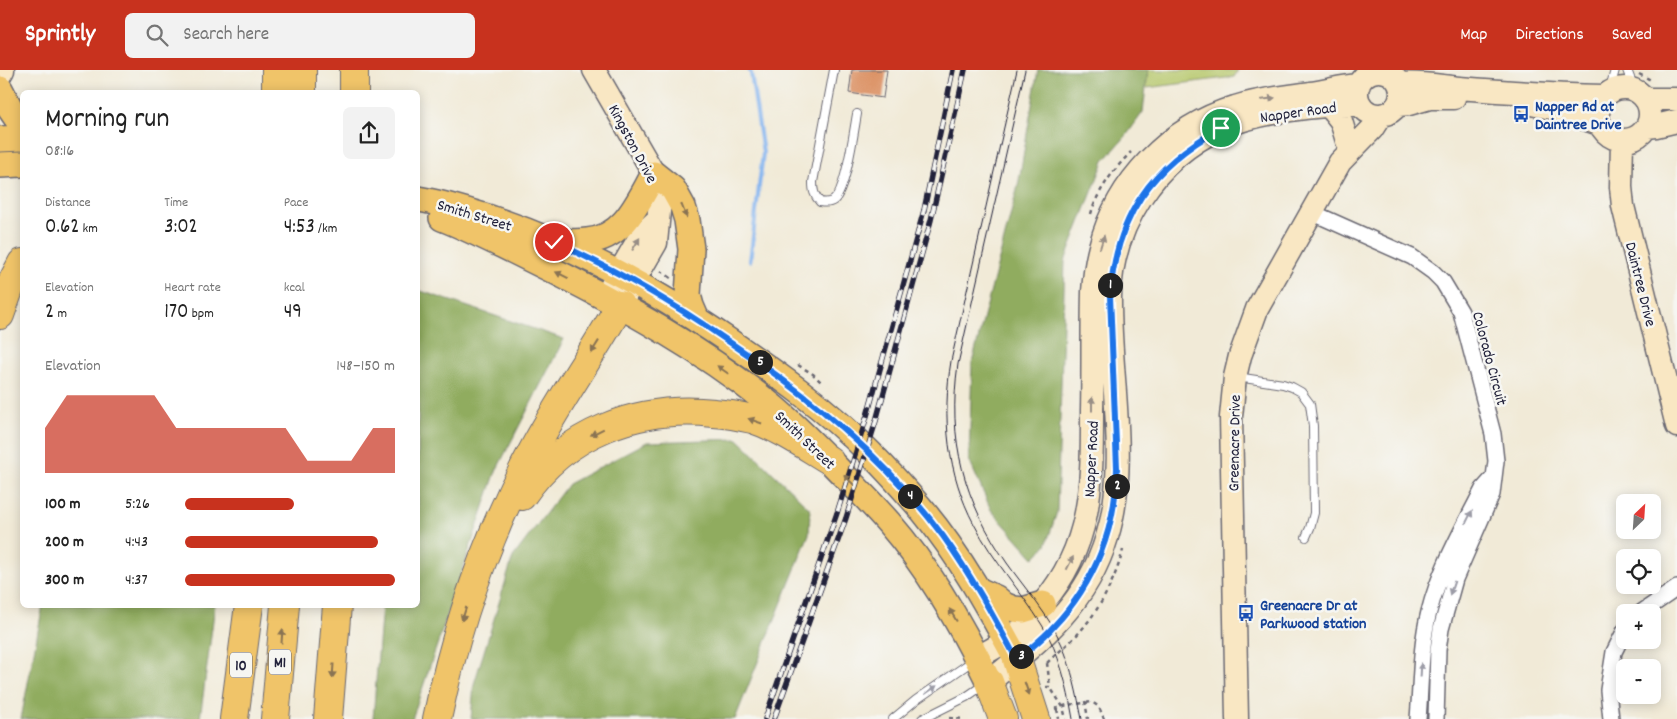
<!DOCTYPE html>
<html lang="en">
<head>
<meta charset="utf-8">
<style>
  body { margin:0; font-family:Dekko,sans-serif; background:#f2f2f2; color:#222; height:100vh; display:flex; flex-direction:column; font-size:19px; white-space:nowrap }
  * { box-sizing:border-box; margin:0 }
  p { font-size:16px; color:#767676 }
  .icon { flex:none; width:28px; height:28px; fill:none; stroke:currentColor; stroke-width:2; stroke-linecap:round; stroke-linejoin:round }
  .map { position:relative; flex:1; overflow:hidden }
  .sheet { position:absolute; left:20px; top:20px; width:400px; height:518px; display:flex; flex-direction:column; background:#fff; border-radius:8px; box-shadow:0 2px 12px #0003 }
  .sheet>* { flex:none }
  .needle { width:32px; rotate:25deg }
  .controls { position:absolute; left:1616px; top:424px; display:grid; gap:10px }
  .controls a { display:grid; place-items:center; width:45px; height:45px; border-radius:8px; background:#fff; box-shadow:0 2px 12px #0003; font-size:25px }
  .pin { position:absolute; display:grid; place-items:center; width:42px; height:42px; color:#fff; margin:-21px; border:2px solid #fff; border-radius:50%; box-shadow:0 1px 5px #0007 }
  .km { position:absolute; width:25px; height:25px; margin:-12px; border-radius:50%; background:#222; color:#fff; font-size:14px; line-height:25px; text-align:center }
  .round { display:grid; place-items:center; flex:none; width:52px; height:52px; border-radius:8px; background:#f2f2f2 }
  .overview { display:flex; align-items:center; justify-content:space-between; height:85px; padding:0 25px }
  h1 { font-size:28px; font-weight:600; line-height:38px }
  .metrics { display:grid; grid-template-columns:repeat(3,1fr); gap:8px; height:85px; padding:5px 25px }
  .metrics div { display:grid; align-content:center }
  .metrics b { font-size:21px; font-weight:600 }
  .metrics small { font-size:14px; font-weight:400 }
  .metrics p { font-size:14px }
  .chart { height:140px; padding:10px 25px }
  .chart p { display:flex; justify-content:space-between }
  .chart svg { width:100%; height:90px; margin-top:5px; fill:#c8321e; opacity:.7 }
  ul { padding:0 25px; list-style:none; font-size:16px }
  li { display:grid; grid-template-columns:80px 60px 1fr; align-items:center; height:38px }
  li i { height:12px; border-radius:6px; background:#c8321e }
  header { display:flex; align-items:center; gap:30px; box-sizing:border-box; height:70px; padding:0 25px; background:#c8321e; color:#fff }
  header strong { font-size:24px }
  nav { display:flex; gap:28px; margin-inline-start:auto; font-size:18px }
  .search { width:350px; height:45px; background:#f2f2f2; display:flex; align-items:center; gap:12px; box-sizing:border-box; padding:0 18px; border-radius:8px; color:#767676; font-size:19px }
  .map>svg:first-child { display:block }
  .green { fill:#b6c76a; stroke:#6c7452 }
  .forest { fill:#90ac5e; stroke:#59674c }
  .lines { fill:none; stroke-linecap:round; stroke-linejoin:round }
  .stream { stroke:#83b4ef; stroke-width:4 }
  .building { fill:#dc9265 }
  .lane-casing { stroke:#6a6872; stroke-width:10 }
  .street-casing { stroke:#6a6872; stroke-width:18 }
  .secondary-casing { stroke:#6a6872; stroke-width:25 }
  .primary-casing { stroke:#6a6872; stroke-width:28 }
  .highway-casing { stroke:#6a6872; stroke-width:30 }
  .path { stroke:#6a6872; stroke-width:2.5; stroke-dasharray:4 4; stroke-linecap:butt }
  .lane { stroke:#fff; stroke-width:8 }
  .street { stroke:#fff; stroke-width:15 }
  .secondary { stroke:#f9e7c3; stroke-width:22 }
  .primary { stroke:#f0c469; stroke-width:25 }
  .highway { stroke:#f0c469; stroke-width:28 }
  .tram { stroke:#22223b; stroke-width:1 }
  .rail-casing { stroke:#22223b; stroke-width:5.5 }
  .rail { stroke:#f6f6f2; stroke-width:4; stroke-dasharray:11; stroke-linecap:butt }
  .oneway { fill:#988e86 }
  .oneway2 { fill:#897352 }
  .oneway3 { fill:#9c9ca7 }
  .route-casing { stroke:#fff; stroke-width:10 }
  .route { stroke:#1a73e8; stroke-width:6 }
  .labels { text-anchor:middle; stroke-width:5; stroke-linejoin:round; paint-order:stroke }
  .shield { fill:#f6f6f2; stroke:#626272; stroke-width:1 }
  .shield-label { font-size:15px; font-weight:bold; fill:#22223b }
  .transit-label { font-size:16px; font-weight:bold; fill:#164399; stroke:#f6f6f2; text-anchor:start }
  .street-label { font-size:16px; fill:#22223b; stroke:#f6f6f2 }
</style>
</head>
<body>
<header>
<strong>Sprintly</strong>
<div class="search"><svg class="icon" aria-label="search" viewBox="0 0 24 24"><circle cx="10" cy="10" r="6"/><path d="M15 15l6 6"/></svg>Search here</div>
<nav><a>Map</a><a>Directions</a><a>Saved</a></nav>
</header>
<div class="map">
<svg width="1677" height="649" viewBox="0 0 1677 649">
  <rect width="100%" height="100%" fill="#f6f6f2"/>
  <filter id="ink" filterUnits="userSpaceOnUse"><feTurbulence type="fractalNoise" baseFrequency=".02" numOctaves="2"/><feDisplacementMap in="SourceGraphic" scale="10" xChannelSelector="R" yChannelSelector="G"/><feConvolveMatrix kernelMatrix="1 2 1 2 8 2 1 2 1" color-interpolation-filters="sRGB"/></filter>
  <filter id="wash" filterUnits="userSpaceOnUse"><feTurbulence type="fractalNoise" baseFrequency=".0096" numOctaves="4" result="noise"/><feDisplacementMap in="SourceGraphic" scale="20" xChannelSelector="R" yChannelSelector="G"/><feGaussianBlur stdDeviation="1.12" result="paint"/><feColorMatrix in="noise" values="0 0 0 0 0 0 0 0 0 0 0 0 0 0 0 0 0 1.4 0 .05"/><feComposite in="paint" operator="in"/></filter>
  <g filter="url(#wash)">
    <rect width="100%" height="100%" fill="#f1ead7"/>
    <path class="green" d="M 1148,0 L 1238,0 L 1234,7 L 1146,18 Z"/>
    <path class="forest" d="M 1038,0 L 1148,0 L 1143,42 L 1126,66 L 1104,91 L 1065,191 L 1057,442 L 1046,475 L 1034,488 L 991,440 L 969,390 L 972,293 L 1018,116 Z
      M 418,220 L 564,269 L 496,401 L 412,649 L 373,649 L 382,535 L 418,535 Z
      M 738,369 L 810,439 L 809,464 L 735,649 L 471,649 L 474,614 L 513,487 L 568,414 L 647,372 Z
      M 43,535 L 215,535 L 200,649 L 21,649 Z"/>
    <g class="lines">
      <path class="stream" d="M 749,0 L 751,3 L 763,83 L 750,191"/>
    </g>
    <g id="blocks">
      <path class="building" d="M 852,0 L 887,0 L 883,28 L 849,23 Z"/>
    </g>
  </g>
  <g filter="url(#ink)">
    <use href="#blocks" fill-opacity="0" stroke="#6a6872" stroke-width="1"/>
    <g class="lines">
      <g class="lane-casing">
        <path id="lane" d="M 834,0 L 813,112 C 813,121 814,125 820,132 C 825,133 830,133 834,130 C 846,120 854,61 857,44
          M 1627,0 L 1635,21
          M 1609,22 L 1615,0
          M 1237,307 L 1283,314 L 1292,317 L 1301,322 L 1310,334 L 1313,356 L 1314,443 L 1310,458 L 1306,467
          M 893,649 L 916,630 L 974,590
          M 922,649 L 966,627 L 985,614"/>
      </g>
      <g class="street-casing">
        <path id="street" d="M 1375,2 L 1377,0
          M 1311,142 L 1412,187 L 1433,202 L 1443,212 L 1461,242 L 1493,364 L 1496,391 L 1492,424 L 1455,509 L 1441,559 L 1438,580 L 1436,649
          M 1642,542 L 1677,518
          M 1418,649 C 1421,613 1420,577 1429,542 C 1440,498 1463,459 1483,419 L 1492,409
          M 1611,649 L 1608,620 L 1614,582 L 1625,560"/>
      </g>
      <g class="secondary-casing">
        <path id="secondary" d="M 594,0 L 654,104 L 660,131 L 656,173 L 620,235
          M1357 23a22 22 0 1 1 44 0a22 22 0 1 1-44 0Z
          M 0,5 L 3,0
          M 1399,14 C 1419,12 1439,16 1459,18 C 1508,22 1556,25 1604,26
          M1598 44a26 26 0 1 1 52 0a26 26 0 1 1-52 0Z
          M 1645,29 L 1677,29
          M 1531,34 L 1556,39 L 1599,54
          M 1398,35 L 1409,34 L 1430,28 L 1454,28
          M 1329,36 L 1341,51 L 1347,71
          M 1647,57 L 1656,56 L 1677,51
          M 1622,70 L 1621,117 L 1623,136 L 1677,356
          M 605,227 L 641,165 L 658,149
          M 977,588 C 994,578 1011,569 1025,556 C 1032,549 1037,541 1043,533 C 1093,474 1092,413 1092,340 C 1093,300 1092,261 1093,222 C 1094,207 1096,192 1100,177 C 1117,111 1170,57 1235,37 C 1259,29 1284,27 1310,23 C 1326,21 1342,16 1359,15
          M 989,612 C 1041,570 1087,534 1107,467 C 1130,392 1109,305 1110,227 C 1111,156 1155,88 1221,58 C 1257,42 1322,34 1361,35
          M 1237,649 L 1231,347 L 1235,307 L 1240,286 L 1257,239 L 1340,92 L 1372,59 L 1381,45"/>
      </g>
      <g class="primary-casing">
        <path id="primary" d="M 0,19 L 11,40 L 22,56
          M 0,69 L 22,68
          M 0,95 L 22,94
          M 418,129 C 444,133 468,141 493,149 C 577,177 652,219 726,269 C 776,303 827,339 870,383 C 888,401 906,421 923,441 C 961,487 989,538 1017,590
          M 442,148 C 480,163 517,183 554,201 C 627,238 699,278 763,329 C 787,347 808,369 829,390 C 849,411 870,431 889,453 C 930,500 962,556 989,612
          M 560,172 C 569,172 578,172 587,171 C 624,168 638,132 654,104 L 673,119 L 683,137 L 687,150 L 691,179 L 688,225 L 691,236 L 697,250
          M 978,520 L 996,528 L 1004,535 L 1014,539 L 1023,540 L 1043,534"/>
      </g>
      <g class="highway-casing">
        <path id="highway" d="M 354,0 L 354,22
          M 276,22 L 276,0
          M 302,22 L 302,0
          M 0,245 L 11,214 L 22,193
          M 522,426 C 565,362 639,335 714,343 C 727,344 739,346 752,349 C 780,358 804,375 829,390
          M 1017,590 L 1036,649
          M 989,612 L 1003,649
          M 234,649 L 249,535
          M 275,649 L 285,535
          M 328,649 L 337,535
          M 437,649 C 456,556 487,466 532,382 C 559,331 592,285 620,235"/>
      </g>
      <path class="path" d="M 1639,4 L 1651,10
        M 1091,144 C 1097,121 1115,98 1131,82
        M 661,201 L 671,208
        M 798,295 L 813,304 L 823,314
        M 1047,593 C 1056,584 1066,576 1075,567 C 1098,543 1115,511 1123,480
        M 1047,593 L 1050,617
        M 1046,617 L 1050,617 L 1063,637 L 1066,649
        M 1085,631 L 1088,649
        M 1055,639 L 1067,635 L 1092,632 L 1099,637 L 1104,649
        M 1057,639 L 1059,649
        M 949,648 L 965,649"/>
      <use href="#lane" class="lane"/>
      <use href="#street" class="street"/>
      <use href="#secondary" class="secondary"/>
      <use href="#primary" class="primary"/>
      <use href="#highway" class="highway"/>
      <path class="tram" d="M 1017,0 L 951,291 C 942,347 947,403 974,454 C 993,491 1021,521 1042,555 C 1060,584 1067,616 1073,649
        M 1025,0 L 958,294 C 947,370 964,431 1007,493 C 1026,520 1049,545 1062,575 C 1072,599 1077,624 1082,649"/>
      <g class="rail-casing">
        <path id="rail" d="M 765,649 L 837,443 L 867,346 L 924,140 L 953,0
          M 774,649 L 846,448 L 876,351 L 931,150 L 965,0"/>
      </g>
      <use href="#rail" class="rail"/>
    </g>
    <defs><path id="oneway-solid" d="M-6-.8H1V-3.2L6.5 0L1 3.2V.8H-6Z" transform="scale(1.25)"/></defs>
    <g class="oneway">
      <use href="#oneway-solid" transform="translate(1268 29) rotate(-8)"/>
      <use href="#oneway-solid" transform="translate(1102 172) rotate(-73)"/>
      <use href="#oneway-solid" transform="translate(636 174) rotate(-59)"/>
      <use href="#oneway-solid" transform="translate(1092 334) rotate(-90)"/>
      <use href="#oneway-solid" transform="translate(1070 493) rotate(-63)"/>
    </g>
    <g class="oneway2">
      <use href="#oneway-solid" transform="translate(684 141) rotate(69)"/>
      <use href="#oneway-solid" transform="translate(562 205) rotate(-154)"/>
      <use href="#oneway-solid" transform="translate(595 277) rotate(122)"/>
      <use href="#oneway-solid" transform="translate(723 300) rotate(-145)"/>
      <use href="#oneway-solid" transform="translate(755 351) rotate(-161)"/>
      <use href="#oneway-solid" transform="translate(597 362) rotate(154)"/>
      <use href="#oneway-solid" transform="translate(849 410) rotate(-135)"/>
      <use href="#oneway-solid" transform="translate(464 544) rotate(108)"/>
      <use href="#oneway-solid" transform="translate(953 545) rotate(-121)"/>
      <use href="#oneway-solid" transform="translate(282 566) rotate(-86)"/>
      <use href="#oneway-solid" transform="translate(333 601) rotate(94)"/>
      <use href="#oneway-solid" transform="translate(1027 619) rotate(71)"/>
    </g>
    <g class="oneway3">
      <use href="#oneway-solid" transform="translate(1469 447) rotate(-63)"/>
      <use href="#oneway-solid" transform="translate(1452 518) rotate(109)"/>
      <use href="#oneway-solid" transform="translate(1421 600) rotate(-87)"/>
      <use href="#oneway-solid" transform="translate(931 620) rotate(-35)"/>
    </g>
  </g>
  <g class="lines" filter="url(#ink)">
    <g class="route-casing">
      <path id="route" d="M 554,172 C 615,199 670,231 725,269 C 807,324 884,386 943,466 C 971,505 994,547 1017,590 C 1029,579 1043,569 1054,556 C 1095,513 1116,458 1117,398 L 1110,226 C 1116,146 1151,96 1221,58"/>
    </g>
    <use href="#route" class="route"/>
  </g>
  <defs>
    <g id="bus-bare" transform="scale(1.35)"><path d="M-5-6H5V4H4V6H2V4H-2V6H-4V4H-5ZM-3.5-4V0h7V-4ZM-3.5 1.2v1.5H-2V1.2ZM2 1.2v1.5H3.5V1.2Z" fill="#1a4fb4" stroke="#f6f6f2" stroke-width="2.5" paint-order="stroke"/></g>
  </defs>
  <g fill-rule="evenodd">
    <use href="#bus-bare" x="1521" y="44"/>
    <use href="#bus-bare" x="1246" y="543"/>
  </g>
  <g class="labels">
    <g class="shield">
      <rect x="269" y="579.5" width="22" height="25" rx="4"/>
      <rect x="230" y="582.5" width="22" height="25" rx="4"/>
    </g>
    <g class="shield-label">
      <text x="280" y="597">M1</text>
      <text x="241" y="600">10</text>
    </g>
    <g class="transit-label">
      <text x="1535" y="41">Napper Rd at<tspan x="1535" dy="18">Daintree Drive</tspan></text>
      <text x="1260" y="540">Greenacre Dr at<tspan x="1260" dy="18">Parkwood station</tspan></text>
    </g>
    <g class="street-label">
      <text transform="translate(1298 41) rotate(-8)" y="6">Napper Road</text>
      <text transform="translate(634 73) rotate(62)" y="6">Kingston Drive</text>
      <text transform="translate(475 144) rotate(17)" y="6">Smith Street</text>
      <text transform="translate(1642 214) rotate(76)" y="6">Daintree Drive</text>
      <text transform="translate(1491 288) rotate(75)" y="6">Colorado Circuit</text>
      <text transform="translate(806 369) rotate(44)" y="6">Smith Street</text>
      <text transform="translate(1233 373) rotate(-89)" y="6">Greenacre Drive</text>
      <text transform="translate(1090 389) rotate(-87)" y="6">Napper Road</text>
    </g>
  </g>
</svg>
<div class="controls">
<a><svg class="needle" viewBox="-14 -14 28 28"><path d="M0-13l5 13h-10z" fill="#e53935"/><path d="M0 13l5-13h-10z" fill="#767676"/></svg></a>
<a><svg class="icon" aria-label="locate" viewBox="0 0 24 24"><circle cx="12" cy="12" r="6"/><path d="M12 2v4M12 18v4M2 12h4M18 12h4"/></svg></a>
<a>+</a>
<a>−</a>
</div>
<div class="pin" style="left:1221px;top:58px;background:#1e9e55"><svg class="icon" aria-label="arrive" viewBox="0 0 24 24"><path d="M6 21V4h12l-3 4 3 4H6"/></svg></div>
<div class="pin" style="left:554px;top:172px;background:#d93025"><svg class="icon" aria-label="check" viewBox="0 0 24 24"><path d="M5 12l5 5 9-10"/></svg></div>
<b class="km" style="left:1110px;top:215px">1</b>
<b class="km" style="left:1117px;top:416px">2</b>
<b class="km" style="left:1021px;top:586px">3</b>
<b class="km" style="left:910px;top:426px">4</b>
<b class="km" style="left:760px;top:292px">5</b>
<section class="sheet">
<div class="overview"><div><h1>Morning run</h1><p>08:16</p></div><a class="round"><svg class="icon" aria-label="share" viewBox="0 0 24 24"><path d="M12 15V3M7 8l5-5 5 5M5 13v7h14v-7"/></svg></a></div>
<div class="metrics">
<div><p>Distance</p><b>0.62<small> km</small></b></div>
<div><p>Time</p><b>3:02</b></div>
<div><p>Pace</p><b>4:53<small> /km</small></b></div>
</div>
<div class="metrics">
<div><p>Elevation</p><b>2<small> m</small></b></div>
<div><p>Heart rate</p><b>170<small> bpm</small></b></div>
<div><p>kcal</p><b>49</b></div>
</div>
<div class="chart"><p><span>Elevation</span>148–150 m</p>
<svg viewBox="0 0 160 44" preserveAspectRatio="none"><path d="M0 44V22L10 6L20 6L30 6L40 6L50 6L60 22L70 22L80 22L90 22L100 22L110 22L120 38L130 38L140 38L150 22L160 22V44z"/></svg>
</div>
<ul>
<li><b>100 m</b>5:26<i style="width:52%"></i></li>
<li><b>200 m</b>4:43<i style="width:92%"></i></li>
<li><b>300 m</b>4:37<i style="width:100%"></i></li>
</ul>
</section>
</div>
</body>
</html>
